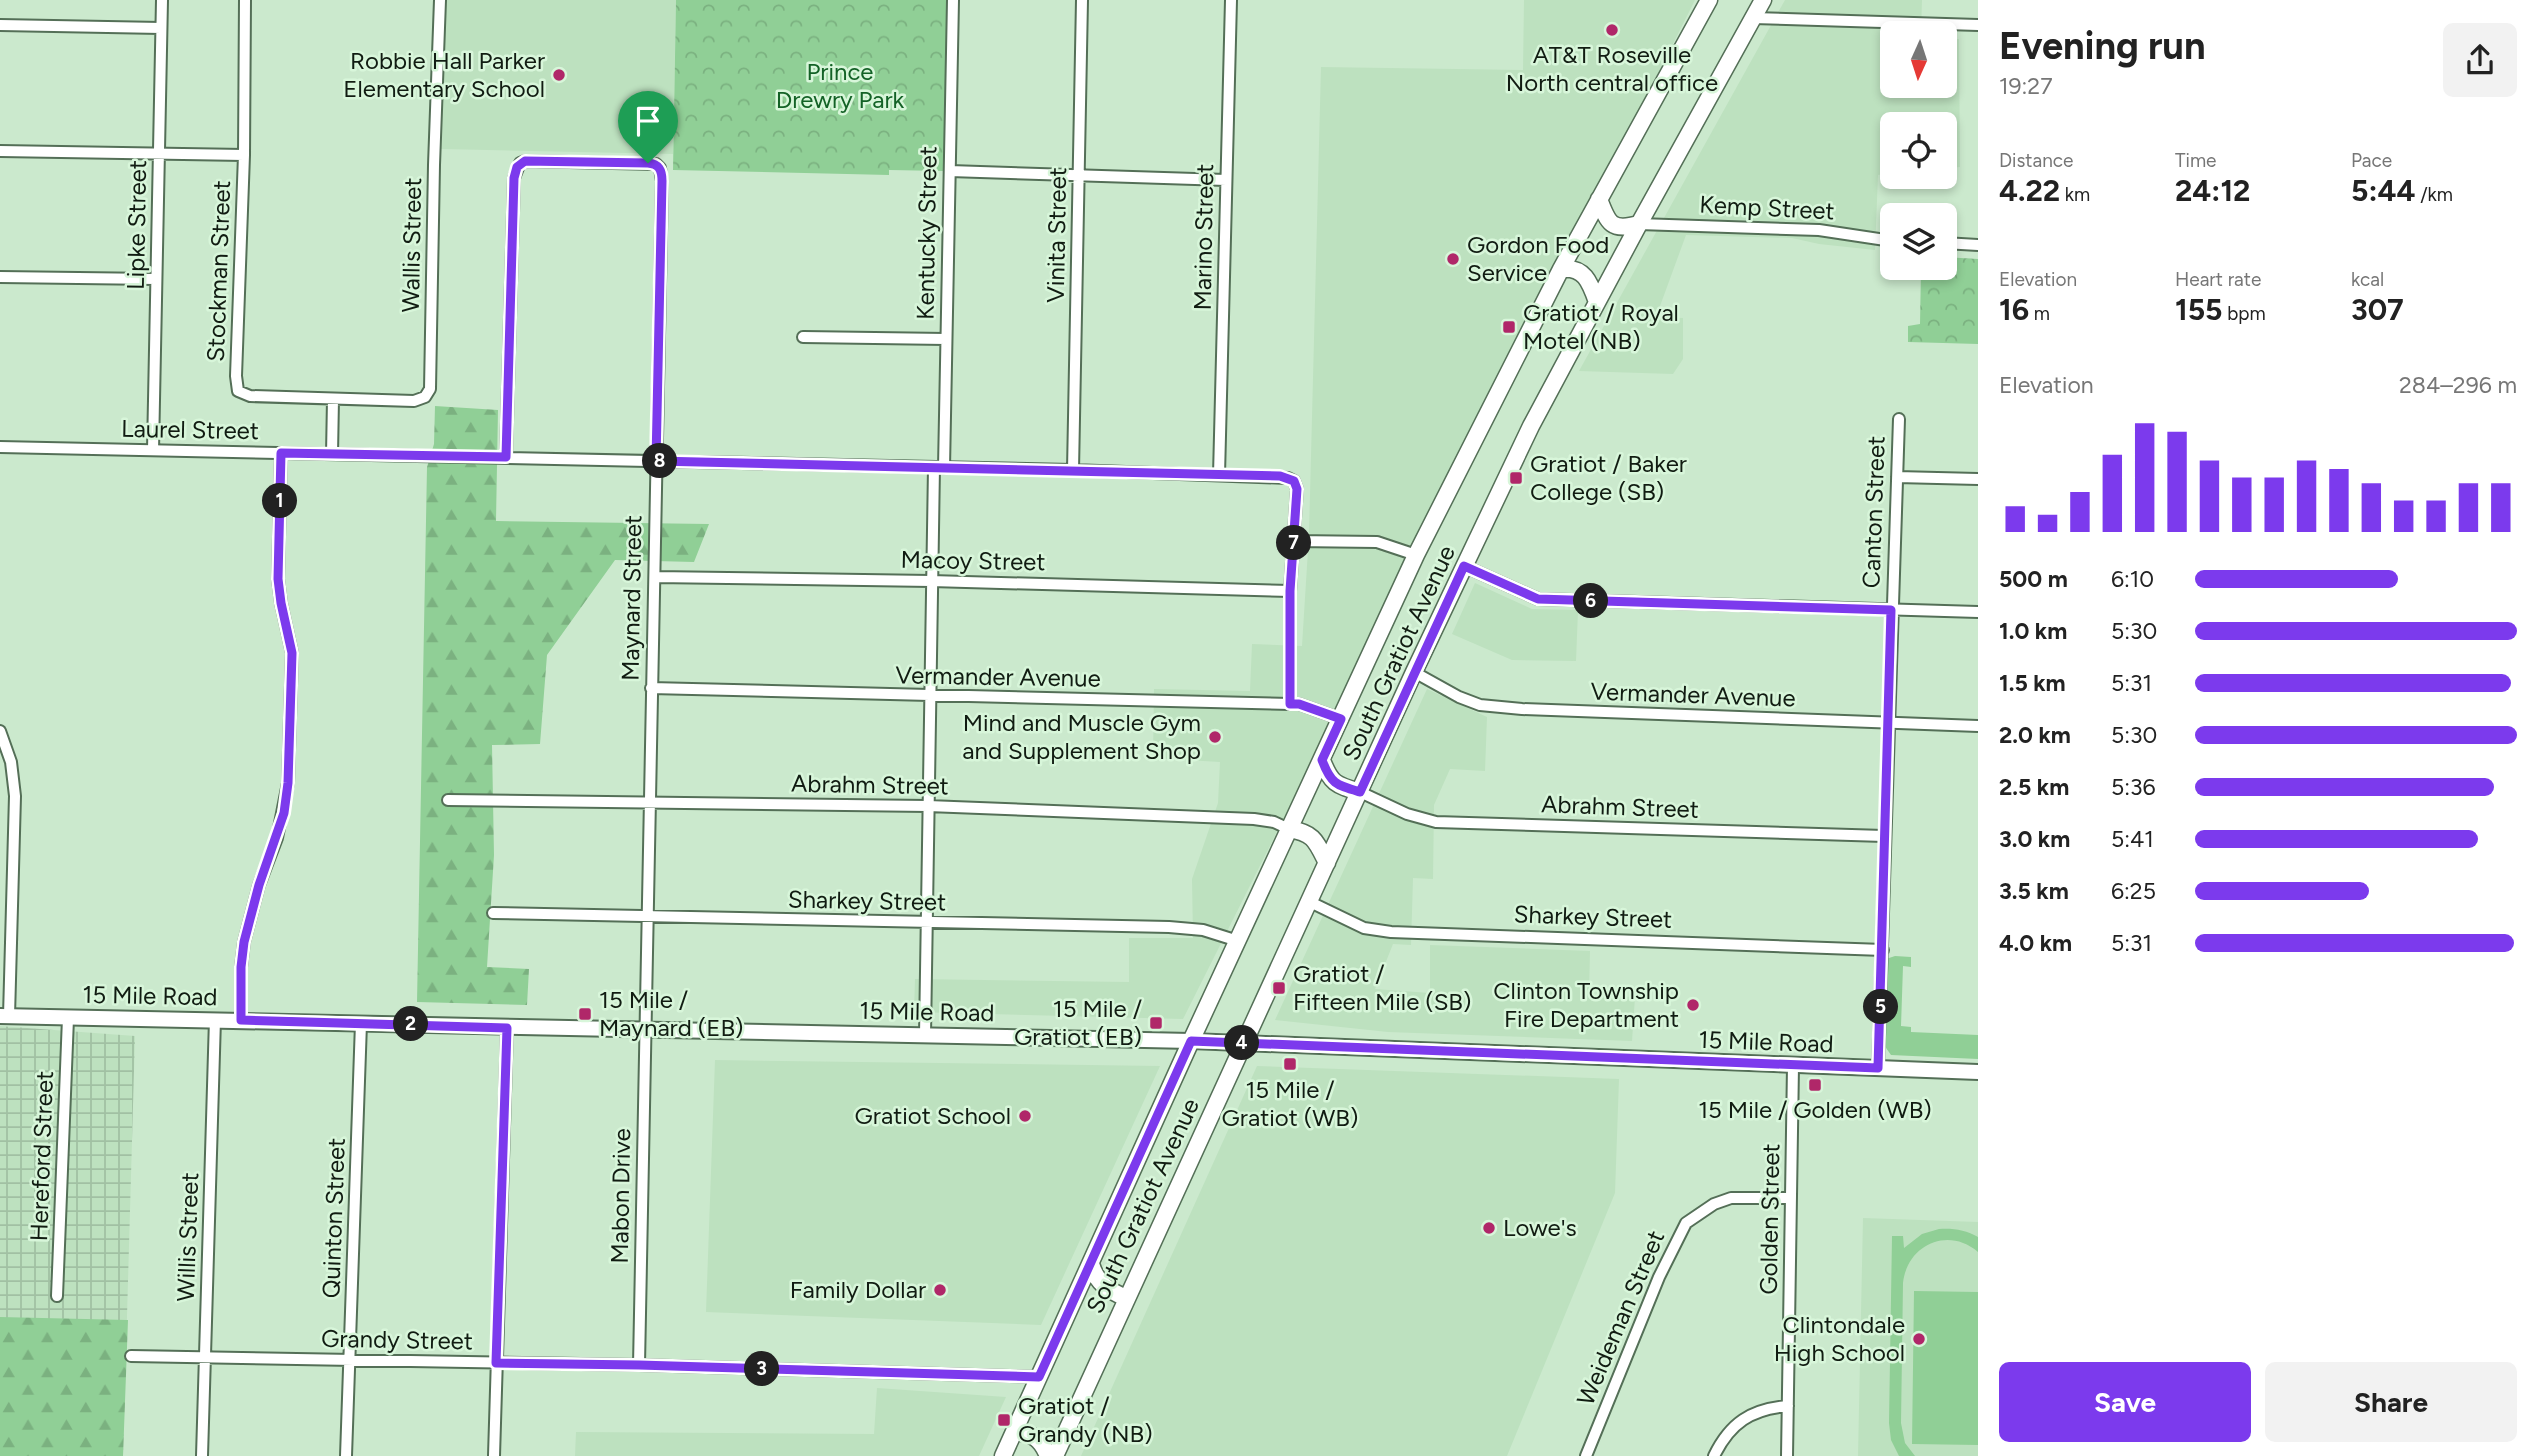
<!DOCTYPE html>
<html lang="en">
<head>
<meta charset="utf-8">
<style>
  body { margin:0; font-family:Figtree,sans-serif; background:#f2f2f2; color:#222; height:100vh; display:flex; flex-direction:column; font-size:26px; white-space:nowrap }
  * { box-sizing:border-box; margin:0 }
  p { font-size:23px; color:#767676 }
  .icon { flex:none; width:38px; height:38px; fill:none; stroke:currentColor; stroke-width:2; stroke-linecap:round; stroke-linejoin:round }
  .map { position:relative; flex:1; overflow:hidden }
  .details { display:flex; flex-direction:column; background:#fff; width:560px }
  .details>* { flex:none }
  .needle { width:46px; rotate:183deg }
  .buttons { position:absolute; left:1880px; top:21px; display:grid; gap:14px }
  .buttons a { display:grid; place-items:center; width:77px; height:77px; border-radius:10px; background:#fff; box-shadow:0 4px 10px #0003; font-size:35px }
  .pin { position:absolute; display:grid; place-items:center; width:60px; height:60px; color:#fff; margin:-72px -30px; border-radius:50% 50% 50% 0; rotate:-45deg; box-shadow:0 0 7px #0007 }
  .pin .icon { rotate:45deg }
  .km { position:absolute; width:35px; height:35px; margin:-18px; border-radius:50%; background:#222; color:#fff; font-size:19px; line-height:35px; text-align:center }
  .round { display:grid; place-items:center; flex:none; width:74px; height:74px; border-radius:10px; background:#f2f2f2 }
  .headline { display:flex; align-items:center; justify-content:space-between; height:119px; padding:0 21px }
  h1 { font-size:38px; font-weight:700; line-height:52px }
  .stats { display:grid; grid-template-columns:repeat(3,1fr); gap:10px; height:119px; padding:7px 21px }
  .stats div { display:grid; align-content:center }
  .stats b { font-size:30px; font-weight:700 }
  .stats small { font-size:19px; font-weight:400 }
  .stats p { font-size:19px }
  .chart { height:196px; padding:14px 21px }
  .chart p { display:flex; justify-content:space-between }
  .chart svg { width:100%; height:126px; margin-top:7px; stroke:#7c3aed; stroke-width:6 }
  .primary-button { display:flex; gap:14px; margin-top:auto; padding:14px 21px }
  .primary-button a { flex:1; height:80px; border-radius:10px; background:#7c3aed; color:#fff; font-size:28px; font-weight:700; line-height:80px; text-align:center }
  .primary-button a+a { background:#f2f2f2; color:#222 }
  ul { padding:0 21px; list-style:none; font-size:23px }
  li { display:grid; grid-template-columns:112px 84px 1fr; align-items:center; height:52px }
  li i { height:18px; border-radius:9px; background:#7c3aed }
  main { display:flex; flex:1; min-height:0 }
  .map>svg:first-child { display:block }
  .built { fill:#bde1bf }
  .industrial { fill:url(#industrial-grid) }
  .grass { fill:#90cf96 }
  .forest { fill:url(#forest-firs) }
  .park { fill:url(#park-crowns) }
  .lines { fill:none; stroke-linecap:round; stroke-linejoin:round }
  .street-casing { stroke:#546f57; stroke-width:14 }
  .secondary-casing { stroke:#546f57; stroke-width:18 }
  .primary-casing { stroke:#546f57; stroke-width:19 }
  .street { stroke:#fff; stroke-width:10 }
  .secondary { stroke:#fff; stroke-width:14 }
  .primary { stroke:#fff; stroke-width:16 }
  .route-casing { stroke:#fff; stroke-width:14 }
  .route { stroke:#7c3aed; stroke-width:9 }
  .poi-dot { fill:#b02769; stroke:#d8f6da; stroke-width:2.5 }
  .labels { text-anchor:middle; stroke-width:5; stroke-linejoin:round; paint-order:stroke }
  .poi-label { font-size:24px; fill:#111c12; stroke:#d8f6da; text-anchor:end }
  .park-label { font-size:24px; fill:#136226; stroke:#d8f6da }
  .street-label { font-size:24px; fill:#111c12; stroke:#d8f6da }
</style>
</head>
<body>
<main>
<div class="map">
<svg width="1978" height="1456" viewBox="0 0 1978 1456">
  <defs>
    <pattern id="industrial-grid" width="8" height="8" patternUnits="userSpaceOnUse" patternTransform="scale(1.75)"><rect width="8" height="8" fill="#bde1bf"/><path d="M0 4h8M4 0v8" fill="none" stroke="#a1c0a3"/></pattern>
    <pattern id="forest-firs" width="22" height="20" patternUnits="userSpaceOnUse" patternTransform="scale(1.75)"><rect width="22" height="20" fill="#90cf96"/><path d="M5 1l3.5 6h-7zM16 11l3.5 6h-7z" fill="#7bb180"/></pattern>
    <pattern id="park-crowns" width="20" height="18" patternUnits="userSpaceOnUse" patternTransform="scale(1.75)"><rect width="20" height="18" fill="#90cf96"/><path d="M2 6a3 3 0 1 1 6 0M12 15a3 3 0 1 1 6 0" fill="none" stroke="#7bb180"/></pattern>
  </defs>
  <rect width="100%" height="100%" fill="#cbe9cd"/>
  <path class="built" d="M 445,0 L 676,0 L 673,154 L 441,149 Z
    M 1524,0 L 1695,0 L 1183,1019 L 914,1012 L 915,979 L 1129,982 L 1129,938 L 1193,938 L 1192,879 L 1218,803 L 1220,762 L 1153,758 L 1154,689 L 1250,691 L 1252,644 L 1302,646 L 1309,534 L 1321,67 L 1523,70 Z
    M 1785,0 L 1922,0 L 1921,33 L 1892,33 L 1892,86 L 1944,86 L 1944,39 L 1959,39 L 1960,167 L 1944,169 L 1944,124 L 1892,124 L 1892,173 L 1878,175 L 1875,250 L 1819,244 L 1792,238 L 1686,235 L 1656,317 L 1683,318 L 1683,359 L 1673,374 L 1579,371 Z
    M 1475,583 L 1532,609 L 1578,610 L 1576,661 L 1512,660 L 1452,634 Z
    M 1427,689 L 1487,717 L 1485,771 L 1450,769 L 1434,805 L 1433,879 L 1413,878 L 1411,945 L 1393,944 L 1375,989 L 1430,993 L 1430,945 L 1590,951 L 1589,995 L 1635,997 L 1632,1041 L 1388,1032 L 1275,1020 Z
    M 715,1060 L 1160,1066 L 1041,1325 L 706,1312 Z
    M 1257,1066 L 1619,1079 L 1615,1193 L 1507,1456 L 1081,1456 Z
    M 1863,1218 L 1978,1222 L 1978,1456 L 1858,1456 Z
    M 877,1388 L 1006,1397 L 979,1456 L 575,1456 L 576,1432 L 874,1434 Z"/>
  <path class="industrial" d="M 0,1026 L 135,1036 L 123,1456 L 0,1456 Z"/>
  <path class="grass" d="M 1895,956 L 1911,957 L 1911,967 L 1903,966 L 1901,1026 L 1911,1027 L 1911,1032 L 1978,1035 L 1978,1059 L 1891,1055 L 1884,1045 L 1886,959 Z
    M 1939,1229 C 1953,1228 1966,1230 1978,1237 L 1978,1252 C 1948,1226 1907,1245 1903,1283 L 1901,1423 L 1905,1443 L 1915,1456 L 1899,1456 L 1891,1440 L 1889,1423 L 1892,1236 L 1903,1236 L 1904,1248 L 1922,1234 Z
    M 1914,1291 L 1978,1292 L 1978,1445 L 1912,1444 Z"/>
  <path class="forest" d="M 435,406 L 498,410 L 496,521 L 709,524 L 694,562 L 615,560 L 547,655 L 540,744 L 492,745 L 494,855 L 487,967 L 529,969 L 527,1005 L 417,1002 L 427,467 L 434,444 Z
    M 0,1317 L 128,1320 L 123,1456 L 0,1456 Z"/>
  <path class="park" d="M 676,0 L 949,0 L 945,171 L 889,170 L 889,175 L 673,170 Z
    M 1944,257 L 1978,259 L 1978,344 L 1908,342 L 1908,326 L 1920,324 L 1921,268 L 1944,268 Z"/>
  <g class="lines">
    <g class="street-casing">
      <path id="street" d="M 245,0 L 244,155 L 236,376 L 238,391 L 250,396 L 414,401 L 425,397 L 430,389 L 434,165 L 440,0
        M 1753,18 L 1978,25
        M 0,25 L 161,28
        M 0,151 L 244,155
        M 950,171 L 1226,180
        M 1639,224 L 1819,230 L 1892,241
        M 1944,243 L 1978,245
        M 0,277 L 156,279
        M 803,337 L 946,339
        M 0,447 L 1073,470 L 1288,478 L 1294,481 L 1297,489 L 1290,591 L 1290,704
        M 153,450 L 162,0
        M 332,454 L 333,399
        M 506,457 L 514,178 L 520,163 L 525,161 L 656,164 L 660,168 L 662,181 L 639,1365
        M 944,468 L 953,0
        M 1073,470 L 1082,0
        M 1219,475 L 1231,0
        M 1897,477 L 1978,479
        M 1295,541 L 1377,542 L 1416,555
        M 1464,566 L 1538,599 L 1978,612
        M 655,577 L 931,581 L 1290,591
        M 1414,672 L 1459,697 L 1480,705 L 1522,709 L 1978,726
        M 651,688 L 1290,704 L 1299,704 L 1341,719
        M 0,731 L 11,762 L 15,796 L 9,1016
        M 1360,792 L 1407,814 L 1436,822 L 1884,836
        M 448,800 L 928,806 L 1254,819 L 1274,822 L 1289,829
        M 1308,901 L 1364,928 L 1391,932 L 1883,950
        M 493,913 L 1169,927 L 1203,930 L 1238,941
        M 241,1020 L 241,967 L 244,942 L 259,885 L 277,838 L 288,783 L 292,653 L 281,603 L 278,579 L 281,453
        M 925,1035 L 934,467
        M 1878,1068 L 1899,419
        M 57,1296 L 68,1018
        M 131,1356 L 639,1365 L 1039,1377
        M 202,1456 L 215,1019
        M 346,1456 L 361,1023
        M 494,1456 L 507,1028
        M 1586,1456 L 1659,1277 L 1686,1223 L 1714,1204 L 1731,1198 L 1791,1198
        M 1714,1456 C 1730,1423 1751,1409 1788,1406
        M 1787,1456 L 1793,1066"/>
    </g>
    <g class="secondary-casing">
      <path id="secondary" d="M 0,1016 L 1191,1041 L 1978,1072"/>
    </g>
    <g class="primary-casing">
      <path id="primary" d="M 1599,199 C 1608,223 1611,232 1639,224
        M 1561,269 C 1584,266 1590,282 1597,302
        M 1322,760 C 1331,784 1336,785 1360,792
        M 1289,829 C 1314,833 1316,841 1327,863
        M 1091,1264 C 1097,1284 1108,1290 1126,1298
        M 1014,1432 C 1033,1433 1041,1439 1048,1456
        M 1003,1456 L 1191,1041 L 1416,555 L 1561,269 L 1709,0
        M 1055,1456 L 1414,672 L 1531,426 L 1639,224 L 1763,0"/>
    </g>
    <use href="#street" class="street"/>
    <use href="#secondary" class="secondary"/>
    <use href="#primary" class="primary"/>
  </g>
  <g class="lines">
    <g class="route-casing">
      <path id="route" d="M 525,161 L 648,163 C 659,164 662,170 662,181 L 656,461 L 1280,476 L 1294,481 L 1297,489 L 1290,591 L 1290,704 L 1299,704 L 1341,719 L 1322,760 C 1331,784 1336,785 1360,792 L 1464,566 L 1538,599 L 1891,610 L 1878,1068 L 1191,1041 L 1039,1377 L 639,1365 L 496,1363 L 507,1028 L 241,1020 L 241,967 L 244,942 L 259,885 L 284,813 L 288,783 L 292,653 L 281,603 L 278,579 L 281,453 L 506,457 L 514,178 L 517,167 Z"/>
    </g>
    <use href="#route" class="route"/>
  </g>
  <g class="poi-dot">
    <circle cx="1612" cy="30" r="7"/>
    <circle cx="559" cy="75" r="7"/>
    <circle cx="1453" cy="259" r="7"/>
    <rect x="1502" y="320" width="14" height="14" rx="3.5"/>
    <rect x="1509" y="471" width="14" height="14" rx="3.5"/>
    <circle cx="1215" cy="737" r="7"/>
    <rect x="1272" y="981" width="14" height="14" rx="3.5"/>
    <circle cx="1693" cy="1005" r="7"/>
    <rect x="578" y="1007" width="14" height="14" rx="3.5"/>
    <rect x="1149" y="1016" width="14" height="14" rx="3.5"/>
    <rect x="1283" y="1057" width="14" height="14" rx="3.5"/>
    <rect x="1808" y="1078" width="14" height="14" rx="3.5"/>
    <circle cx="1025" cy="1116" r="7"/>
    <circle cx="1489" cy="1228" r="7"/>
    <circle cx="940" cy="1290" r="7"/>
    <circle cx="1919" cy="1339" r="7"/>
    <rect x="997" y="1413" width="14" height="14" rx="3.5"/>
  </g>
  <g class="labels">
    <g class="poi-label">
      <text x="1612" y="63" text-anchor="middle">AT&amp;T Roseville<tspan x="1612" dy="28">North central office</tspan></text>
      <text x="545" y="69">Robbie Hall Parker<tspan x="545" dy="28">Elementary School</tspan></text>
      <text x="1467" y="253" text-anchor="start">Gordon Food<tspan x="1467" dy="28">Service</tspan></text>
      <text x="1523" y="321" text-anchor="start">Gratiot / Royal<tspan x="1523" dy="28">Motel (NB)</tspan></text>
      <text x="1530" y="472" text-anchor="start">Gratiot / Baker<tspan x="1530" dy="28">College (SB)</tspan></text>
      <text x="1201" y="731">Mind and Muscle Gym<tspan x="1201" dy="28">and Supplement Shop</tspan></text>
      <text x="1293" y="982" text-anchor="start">Gratiot /<tspan x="1293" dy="28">Fifteen Mile (SB)</tspan></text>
      <text x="1679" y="999">Clinton Township<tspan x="1679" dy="28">Fire Department</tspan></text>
      <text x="599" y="1008" text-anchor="start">15 Mile /<tspan x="599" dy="28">Maynard (EB)</tspan></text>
      <text x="1142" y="1017">15 Mile /<tspan x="1142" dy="28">Gratiot (EB)</tspan></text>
      <text x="1290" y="1098" text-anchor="middle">15 Mile /<tspan x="1290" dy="28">Gratiot (WB)</tspan></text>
      <text x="1815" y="1118" text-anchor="middle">15 Mile / Golden (WB)</text>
      <text x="1011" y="1124">Gratiot School</text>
      <text x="1503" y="1236" text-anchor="start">Lowe's</text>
      <text x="926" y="1298">Family Dollar</text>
      <text x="1905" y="1333">Clintondale<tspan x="1905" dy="28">High School</tspan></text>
      <text x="1018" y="1414" text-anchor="start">Gratiot /<tspan x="1018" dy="28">Grandy (NB)</tspan></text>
    </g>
    <g class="park-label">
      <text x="840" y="80">Prince<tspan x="840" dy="28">Drewry Park</tspan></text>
    </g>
    <g class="street-label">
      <text transform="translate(1767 208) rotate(3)" y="8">Kemp Street</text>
      <text transform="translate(137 225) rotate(-89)" y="8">Lipke Street</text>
      <text transform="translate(927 233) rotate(-89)" y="8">Kentucky Street</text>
      <text transform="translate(1057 235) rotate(-89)" y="8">Vinita Street</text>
      <text transform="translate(1204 237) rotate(-89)" y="8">Marino Street</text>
      <text transform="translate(412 245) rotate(-89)" y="8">Wallis Street</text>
      <text transform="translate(219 271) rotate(-88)" y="8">Stockman Street</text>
      <text transform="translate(190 430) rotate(1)" y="8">Laurel Street</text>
      <text transform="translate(1874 512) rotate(-88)" y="8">Canton Street</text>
      <text transform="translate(973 561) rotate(1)" y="8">Macoy Street</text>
      <text transform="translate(632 598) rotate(-89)" y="8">Maynard Street</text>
      <text transform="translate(1399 653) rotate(-65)" y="8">South Gratiot Avenue</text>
      <text transform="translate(998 677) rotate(1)" y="8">Vermander Avenue</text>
      <text transform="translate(1693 695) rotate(2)" y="8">Vermander Avenue</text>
      <text transform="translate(870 785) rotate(1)" y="8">Abrahm Street</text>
      <text transform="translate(1620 807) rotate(2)" y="8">Abrahm Street</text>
      <text transform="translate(867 901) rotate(1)" y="8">Sharkey Street</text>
      <text transform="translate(1593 917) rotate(2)" y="8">Sharkey Street</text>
      <text transform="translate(150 996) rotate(1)" y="8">15 Mile Road</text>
      <text transform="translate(927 1012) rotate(1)" y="8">15 Mile Road</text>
      <text transform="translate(1766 1042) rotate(2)" y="8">15 Mile Road</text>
      <text transform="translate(42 1156) rotate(-88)" y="8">Hereford Street</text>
      <text transform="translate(621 1196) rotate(-89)" y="8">Mabon Drive</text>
      <text transform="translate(1143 1206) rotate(-65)" y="8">South Gratiot Avenue</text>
      <text transform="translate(334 1218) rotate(-88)" y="8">Quinton Street</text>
      <text transform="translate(1770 1219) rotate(-89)" y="8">Golden Street</text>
      <text transform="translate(188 1237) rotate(-88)" y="8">Willis Street</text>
      <text transform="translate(1621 1318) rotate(-67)" y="8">Weideman Street</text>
      <text transform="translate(397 1340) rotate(1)" y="8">Grandy Street</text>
    </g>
  </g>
</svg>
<div class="buttons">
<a><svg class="needle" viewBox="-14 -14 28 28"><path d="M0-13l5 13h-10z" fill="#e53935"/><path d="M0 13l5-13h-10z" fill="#767676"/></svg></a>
<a><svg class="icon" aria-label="locate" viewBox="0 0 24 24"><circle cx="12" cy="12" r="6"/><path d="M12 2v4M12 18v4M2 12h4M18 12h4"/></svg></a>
<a><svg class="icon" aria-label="layers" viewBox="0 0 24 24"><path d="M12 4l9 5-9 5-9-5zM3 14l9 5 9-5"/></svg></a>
</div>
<div class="pin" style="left:648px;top:163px;background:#1e9e55"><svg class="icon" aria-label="arrive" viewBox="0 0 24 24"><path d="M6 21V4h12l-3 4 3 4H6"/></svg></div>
<b class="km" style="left:280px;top:501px">1</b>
<b class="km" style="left:411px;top:1024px">2</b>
<b class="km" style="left:762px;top:1369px">3</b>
<b class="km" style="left:1242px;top:1043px">4</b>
<b class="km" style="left:1881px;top:1007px">5</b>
<b class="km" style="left:1591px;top:601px">6</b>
<b class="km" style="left:1294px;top:543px">7</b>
<b class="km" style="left:660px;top:461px">8</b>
</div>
<section class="details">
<div class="headline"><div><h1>Evening run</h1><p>19:27</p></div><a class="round"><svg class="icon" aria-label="share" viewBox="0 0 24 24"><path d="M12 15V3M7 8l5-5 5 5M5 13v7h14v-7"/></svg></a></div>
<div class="stats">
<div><p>Distance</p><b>4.22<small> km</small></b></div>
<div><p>Time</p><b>24:12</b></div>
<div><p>Pace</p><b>5:44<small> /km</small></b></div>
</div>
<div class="stats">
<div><p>Elevation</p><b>16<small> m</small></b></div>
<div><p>Heart rate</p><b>155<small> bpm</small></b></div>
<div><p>kcal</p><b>307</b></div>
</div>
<div class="chart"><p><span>Elevation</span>284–296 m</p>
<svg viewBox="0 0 160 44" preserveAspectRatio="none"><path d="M5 44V35M15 44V38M25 44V30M35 44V17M45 44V6M55 44V9M65 44V19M75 44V25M85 44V25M95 44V19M105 44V22M115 44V27M125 44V33M135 44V33M145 44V27M155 44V27"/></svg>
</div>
<ul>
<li><b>500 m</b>6:10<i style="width:63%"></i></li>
<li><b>1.0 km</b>5:30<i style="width:100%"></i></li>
<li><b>1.5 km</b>5:31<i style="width:98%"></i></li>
<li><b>2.0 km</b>5:30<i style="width:100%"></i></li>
<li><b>2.5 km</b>5:36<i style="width:93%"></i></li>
<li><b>3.0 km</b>5:41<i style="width:88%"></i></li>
<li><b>3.5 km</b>6:25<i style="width:54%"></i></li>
<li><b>4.0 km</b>5:31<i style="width:99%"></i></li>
</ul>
<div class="primary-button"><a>Save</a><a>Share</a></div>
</section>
</main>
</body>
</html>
